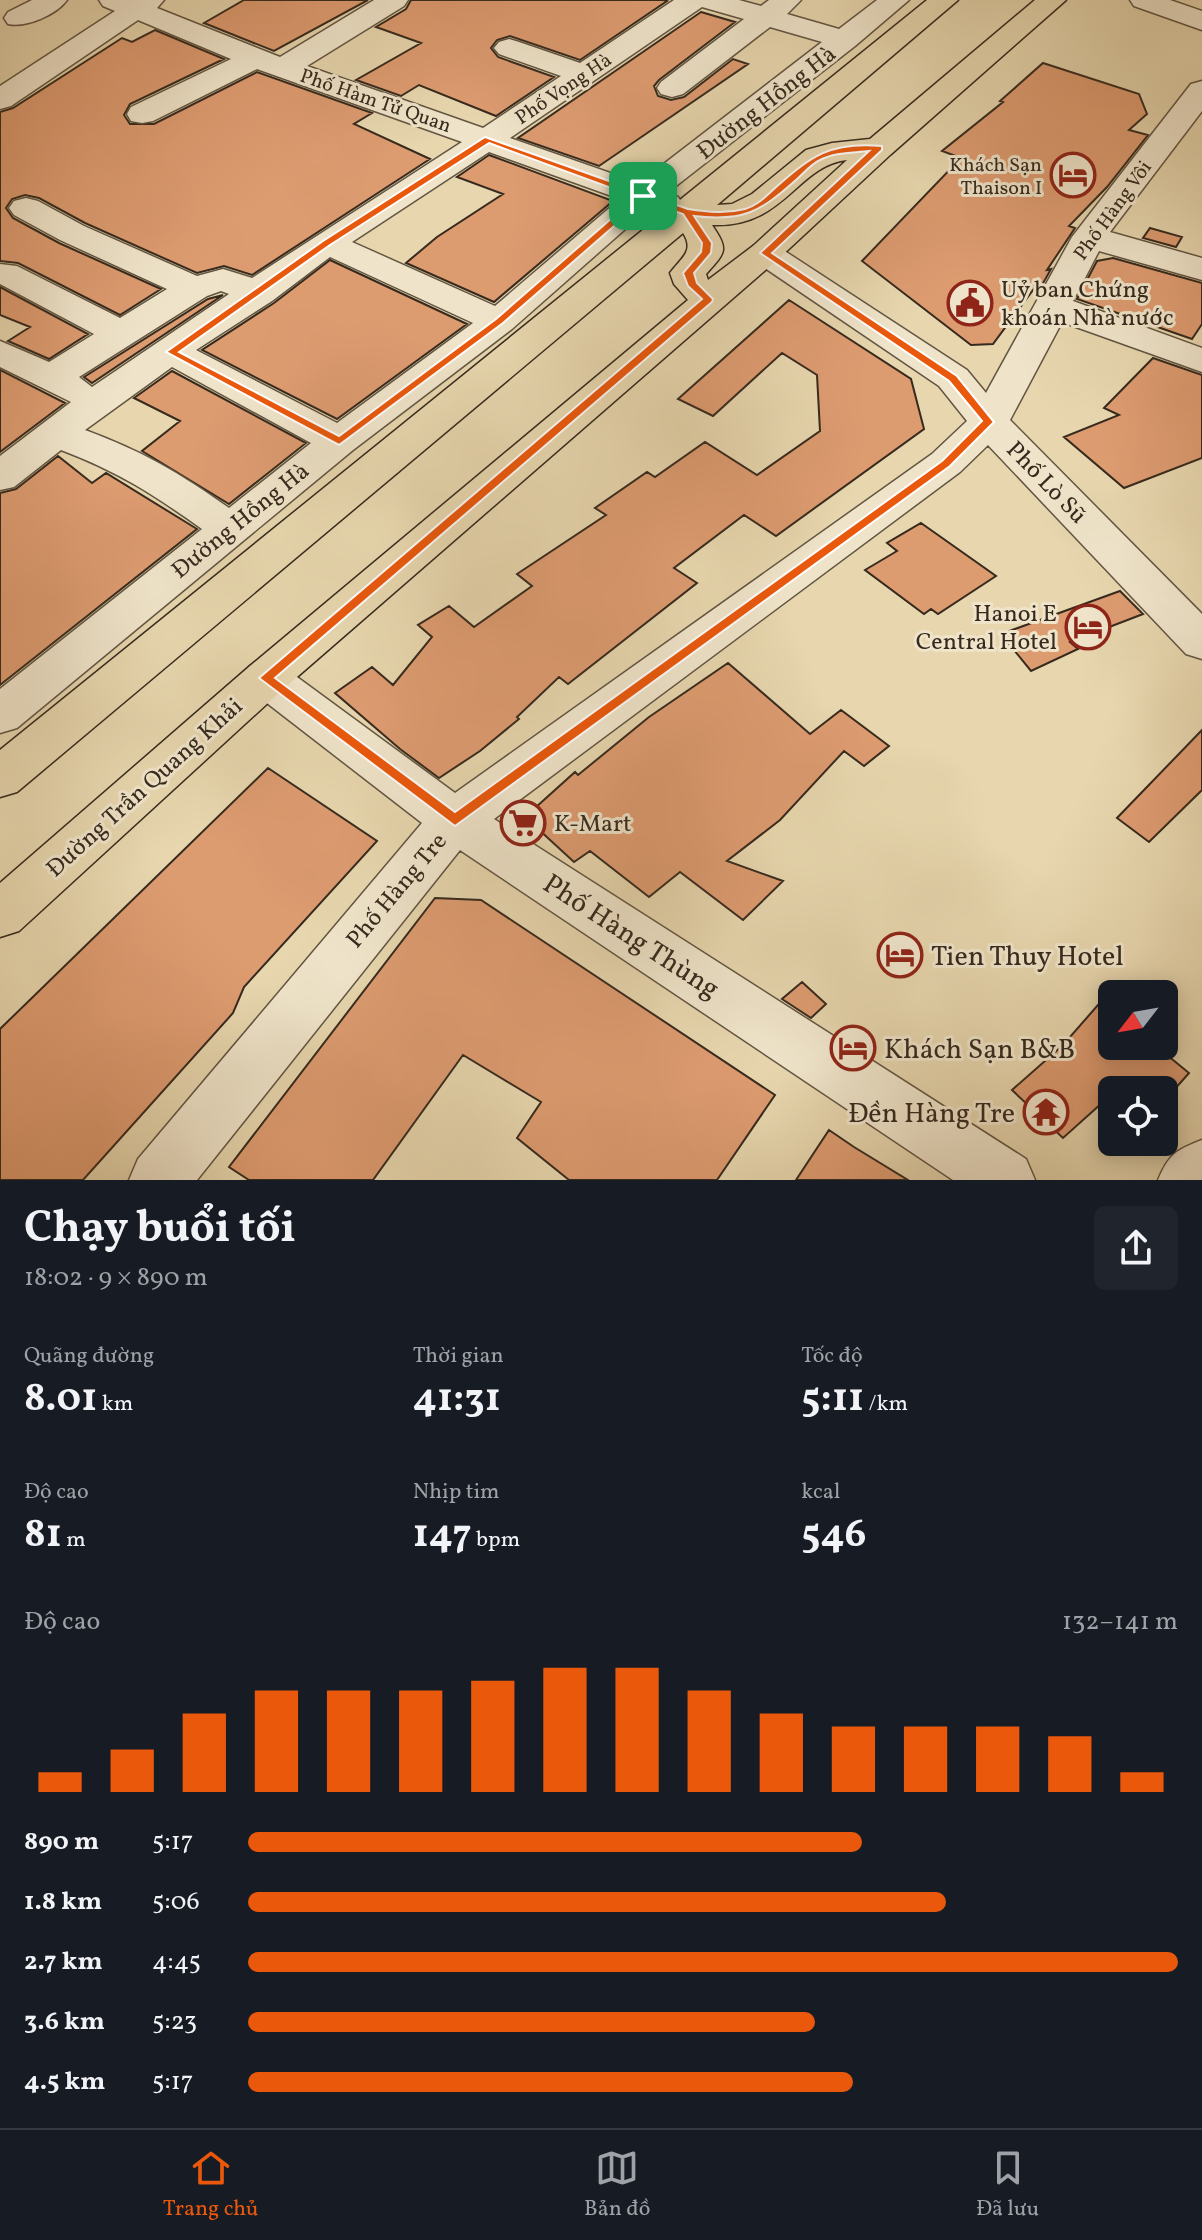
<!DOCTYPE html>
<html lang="vi">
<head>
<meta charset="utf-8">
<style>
  body { margin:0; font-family:Vollkorn,serif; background:#20242c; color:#f1f3f6; height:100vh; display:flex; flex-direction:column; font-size:30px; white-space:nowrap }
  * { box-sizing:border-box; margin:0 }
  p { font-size:26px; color:#9ea1a6 }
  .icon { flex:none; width:44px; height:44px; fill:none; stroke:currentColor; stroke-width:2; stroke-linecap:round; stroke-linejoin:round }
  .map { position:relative; height:1180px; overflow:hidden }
  .drawer { display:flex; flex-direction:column; background:#171b24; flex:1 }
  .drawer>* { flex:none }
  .needle { width:52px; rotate:239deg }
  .buttons { position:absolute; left:1098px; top:980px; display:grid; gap:16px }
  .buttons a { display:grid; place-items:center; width:80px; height:80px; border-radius:12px; background:#171b24; box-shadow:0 4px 20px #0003; font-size:40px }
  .pin { position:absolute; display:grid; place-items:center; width:68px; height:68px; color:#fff; margin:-34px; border-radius:16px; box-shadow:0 4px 12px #0006 }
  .round { display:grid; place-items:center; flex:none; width:84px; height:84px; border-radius:12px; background:#20242c }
  .headline { display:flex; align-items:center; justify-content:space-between; height:136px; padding:0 24px }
  h1 { font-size:44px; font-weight:700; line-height:60px }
  .stats { display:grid; grid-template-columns:repeat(3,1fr); gap:12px; height:136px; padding:8px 24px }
  .stats div { display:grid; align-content:center }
  .stats b { font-size:40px; font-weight:700 }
  .stats small { font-size:22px; font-weight:400 }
  .stats p { font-size:22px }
  .chart { height:224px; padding:16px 24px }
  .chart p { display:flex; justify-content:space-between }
  .chart svg { width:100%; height:144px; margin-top:8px; stroke:#ea580c; stroke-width:6 }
  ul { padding:0 24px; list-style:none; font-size:26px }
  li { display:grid; grid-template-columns:128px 96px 1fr; align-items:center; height:60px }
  li i { height:20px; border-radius:10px; background:#ea580c }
  .tab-bar { display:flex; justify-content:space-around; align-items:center; height:112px; border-top:2px solid #363941; background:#171b24; font-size:22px; color:#9ea1a6 }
  .tab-bar a { display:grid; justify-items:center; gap:4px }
  .tab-bar .on { color:#ea580c }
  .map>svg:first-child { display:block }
  .building { fill:#dd9b70; stroke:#362a1e; stroke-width:2 }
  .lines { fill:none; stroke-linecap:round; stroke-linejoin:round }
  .minor-casing { stroke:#625542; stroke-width:3 }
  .major-casing { stroke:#362a1e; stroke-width:3 }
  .minor { fill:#efe4ca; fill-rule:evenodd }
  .major { fill:#e7d6ae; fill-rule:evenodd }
  .route { fill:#ea580c; stroke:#fff; stroke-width:2; fill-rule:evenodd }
  .labels { text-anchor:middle; stroke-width:6; stroke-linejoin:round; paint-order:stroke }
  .far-street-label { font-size:20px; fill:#362a1e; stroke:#efe4ca }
  .far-poi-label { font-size:20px; fill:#362a1e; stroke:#efe4ca; text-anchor:end }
  .street-label { font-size:24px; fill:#362a1e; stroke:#efe4ca }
  .poi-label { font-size:24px; fill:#362a1e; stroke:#efe4ca; text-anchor:start }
  .near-street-label { font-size:28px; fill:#362a1e; stroke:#efe4ca }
  .near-poi-label { font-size:28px; fill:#362a1e; stroke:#efe4ca; text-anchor:start }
</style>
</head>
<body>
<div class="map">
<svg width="1202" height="1180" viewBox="0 0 1202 1180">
  <rect width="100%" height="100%" fill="#e7d6ae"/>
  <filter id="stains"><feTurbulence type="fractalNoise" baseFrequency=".0025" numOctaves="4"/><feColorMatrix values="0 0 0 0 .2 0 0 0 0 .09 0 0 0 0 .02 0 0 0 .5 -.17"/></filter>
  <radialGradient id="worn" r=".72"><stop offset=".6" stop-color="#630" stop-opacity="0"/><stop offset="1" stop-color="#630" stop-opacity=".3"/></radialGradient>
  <path class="building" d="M 244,0 L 368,0 L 274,51 L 204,23 Z
    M 411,0 L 664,0 L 667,1 L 580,60 L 510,36 L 497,40 L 491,48 L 498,57 L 554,77 L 496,116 L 419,85 L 401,96 L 356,80 L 421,43 L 376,27 L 406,9 Z
    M 701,12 L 735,22 L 659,80 L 654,86 L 658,96 L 671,100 L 684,97 L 733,59 L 748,64 L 599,166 L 518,138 Z
    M 155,30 L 224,59 L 130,104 L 124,115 L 130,124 L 154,124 L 257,72 L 372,113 L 354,124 L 430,159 L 252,275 L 224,266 L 197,273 L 85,223 L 39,198 L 25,195 L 12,199 L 6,208 L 13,218 L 59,243 L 161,289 L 120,315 L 18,263 L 0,261 L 0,112 L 13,108 L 122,38 L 132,42 Z
    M 1043,63 L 1139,94 L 1147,114 L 1129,130 L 1148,135 L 1107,187 L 1069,226 L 1075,228 L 1047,270 L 1051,269 L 1041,287 L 1036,286 L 993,344 L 971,345 L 862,261 L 961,158 L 942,151 L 1003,102 L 1000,101 Z
    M 489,155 L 613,201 L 494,302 L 406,263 L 437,237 L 503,194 L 457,177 Z
    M 1150,228 L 1182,237 L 1176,247 L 1143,238 Z
    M 1113,258 L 1202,283 L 1202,324 L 1192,339 L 1077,299 L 1097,261 Z
    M 330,260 L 467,324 L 337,419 L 202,350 L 274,303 Z
    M 0,287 L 88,334 L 49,359 L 8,341 L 30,327 L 0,315 Z
    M 223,295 L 92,383 L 84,377 L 208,299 Z
    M 789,300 L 911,379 L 924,429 L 776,536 L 744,515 L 674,568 L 697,583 L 568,684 L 559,677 L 517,717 L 519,719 L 480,751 L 439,778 L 400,749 L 335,693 L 372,667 L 393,685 L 432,637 L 418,625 L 449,606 L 474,627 L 532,586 L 517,574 L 606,515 L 595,508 L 647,472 L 655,477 L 705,442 L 757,475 L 820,431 L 817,375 L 782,353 L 713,416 L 678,399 Z
    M 1153,358 L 1202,375 L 1202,458 L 1124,488 L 1064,437 L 1119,415 L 1104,408 Z
    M 0,370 L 65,403 L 0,452 Z
    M 172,371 L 306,443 L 229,504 L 142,451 L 180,421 L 134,398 Z
    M 58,456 L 92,483 L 106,473 L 197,529 L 0,685 L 0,493 L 16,489 Z
    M 921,523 L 996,576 L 938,614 L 931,609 L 924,614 L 865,570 L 897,551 L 887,543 Z
    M 1120,591 L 1143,614 L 1070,642 L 1078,649 L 1031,671 L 1001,634 Z
    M 728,663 L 810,734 L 841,710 L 889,746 L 864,766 L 844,751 L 780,820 L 727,861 L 783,881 L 743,920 L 680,872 L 649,897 L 590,851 L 574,862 L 525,817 L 575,772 L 578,775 L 649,717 Z
    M 1202,730 L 1202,790 L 1149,842 L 1117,818 Z
    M 268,768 L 377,841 L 244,987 L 233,1013 L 83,1180 L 0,1180 L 0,1029 Z
    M 435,898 L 481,900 L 775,1095 L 717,1180 L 569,1180 L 517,1138 L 541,1102 L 463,1055 L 373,1180 L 249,1180 L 229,1167 Z
    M 802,982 L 826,1004 L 811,1018 L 782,999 Z
    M 1112,989 L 1112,1046 L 1156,1046 L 1189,1073 L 1174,1090 L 1138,1090 L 1126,1081 L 1112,1090 L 1112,1094 L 1063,1138 L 1012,1090 L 1063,1045 Z
    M 829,1130 L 854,1147 L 908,1180 L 796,1180 Z"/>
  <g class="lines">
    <g class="minor-casing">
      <path id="minor" d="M 32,0 L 67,0 C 56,15 26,28 8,24 L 4,18 L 8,12 Z
        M 99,0 L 164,0 L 157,8 L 280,57 L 374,0 L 408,0 L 404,6 L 307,66 L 483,128 L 561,76 L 499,54 L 494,48 L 499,42 L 509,39 L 519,42 L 580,63 L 674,0 L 739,0 L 761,6 L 769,0 L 801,0 L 787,14 L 839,29 L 877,0 L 909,0 L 855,46 L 667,193 L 678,197 L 683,204 L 678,211 L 666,214 L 648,209 L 512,329 L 353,450 L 17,728 L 0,733 L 0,689 L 202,529 C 153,494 117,471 61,450 L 14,487 L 0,490 L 0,456 L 71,402 L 0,367 L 0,341 L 49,362 L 94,334 L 0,284 L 0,264 L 17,266 L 120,318 L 167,289 L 60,240 L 14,215 L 9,208 L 14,201 L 26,198 L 38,201 L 84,226 L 197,276 L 223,269 L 252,278 L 462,142 L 257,69 L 153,121 L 142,123 L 131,121 L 127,114 L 131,107 L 231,59 L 138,20 L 11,106 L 0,109 L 0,86 L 115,11 L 103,6 ZM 702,7 L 744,19 L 661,82 L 657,88 L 661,94 L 672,97 L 683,94 L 770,27 L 822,42 L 639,183 L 510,138 ZM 489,152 L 620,199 L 495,306 L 352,242 ZM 330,257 L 473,323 L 337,423 L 196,350 L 272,301 ZM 221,291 L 229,294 L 92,387 L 79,377 L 207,296 ZM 172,367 L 311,443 L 229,508 C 178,472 144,452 85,430 Z
        M 1130,0 L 1170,0 L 1202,11 L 1202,30 L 1134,6 Z
        M 1202,81 L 1202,111 L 1110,232 L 1202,258 L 1202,280 L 1099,251 L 1073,301 L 1202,348 L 1202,372 L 1062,322 L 1010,420 L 1202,614 L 1202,659 L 1186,654 L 988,445 L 960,472 L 494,819 L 1026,1159 L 1035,1180 L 953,1180 L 460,850 L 197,1180 L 129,1180 L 138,1159 L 422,823 L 250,690 L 243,678 L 250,666 L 266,661 L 282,666 L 455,793 L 932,454 L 967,421 L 939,386 L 753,260 L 748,253 L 753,246 L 765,243 L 777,246 L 967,370 L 986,393 L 1072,237 L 1191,84 Z
        M 1202,1140 L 1202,1180 L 1158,1180 C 1169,1154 1176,1150 1202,1140 Z"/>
    </g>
    <g class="major-casing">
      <path id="major" d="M 927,0 L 958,0 L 717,205 L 732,204 L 752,194 L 806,150 L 832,143 L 870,139 L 1035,0 L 1066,0 L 890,155 L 777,260 L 282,690 L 19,931 L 0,937 L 0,883 L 250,666 L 688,300 L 674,284 L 670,273 C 681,258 695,251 683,233 L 17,792 L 0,797 L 0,750 ZM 847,160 L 753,246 L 708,280 L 706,274 C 726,252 729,250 712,225 C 785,228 796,166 847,160 Z"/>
    </g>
    <use href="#minor" class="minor"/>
    <use href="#major" class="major"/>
  </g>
  <path class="route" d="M 485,137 L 688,209 C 708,212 725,214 745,209 C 757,206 766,196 775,188 C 811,156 831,141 882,146 L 882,150 L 772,253 L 957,376 L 994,422 L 950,466 L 455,826 L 259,678 L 702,299 L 688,286 L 683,273 L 701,252 L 702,243 L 683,214 L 644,200 L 503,323 L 339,445 L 166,352 L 323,241 ZM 489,143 L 636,197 L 496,319 L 339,436 L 179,352 L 330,245 ZM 869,151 L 760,253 L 949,381 L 982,421 L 942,461 L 455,812 L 275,678 L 712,302 L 713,299 L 697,283 L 694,273 L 711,253 L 712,243 L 694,216 C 743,222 760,212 796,180 C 803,174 811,164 820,160 C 835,152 853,153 869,151 Z"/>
  <defs>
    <g id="hotel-ring" transform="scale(2.3)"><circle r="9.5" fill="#efe4ca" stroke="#8f2418" stroke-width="1.5"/><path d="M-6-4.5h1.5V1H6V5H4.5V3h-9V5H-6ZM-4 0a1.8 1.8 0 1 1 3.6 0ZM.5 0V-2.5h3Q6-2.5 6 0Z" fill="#8f2418"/></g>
    <g id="civic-ring" transform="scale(2.3)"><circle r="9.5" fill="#efe4ca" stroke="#8f2418" stroke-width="1.5"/><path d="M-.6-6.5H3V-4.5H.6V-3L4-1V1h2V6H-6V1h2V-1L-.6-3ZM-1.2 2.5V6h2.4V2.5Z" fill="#8f2418"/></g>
    <g id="supermarket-ring" transform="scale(2.3)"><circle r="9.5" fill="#efe4ca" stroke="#8f2418" stroke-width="1.5"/><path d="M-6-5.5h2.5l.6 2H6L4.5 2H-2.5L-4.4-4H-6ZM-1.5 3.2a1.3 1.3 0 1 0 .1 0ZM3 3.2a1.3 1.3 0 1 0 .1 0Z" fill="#8f2418"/></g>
    <g id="temple-ring" transform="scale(2.3)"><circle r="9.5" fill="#efe4ca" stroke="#8f2418" stroke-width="1.5"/><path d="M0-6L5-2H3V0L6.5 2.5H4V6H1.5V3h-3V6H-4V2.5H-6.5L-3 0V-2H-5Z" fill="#8f2418"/></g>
  </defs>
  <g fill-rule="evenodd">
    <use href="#hotel-ring" x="1073" y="175"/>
    <use href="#civic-ring" x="970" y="303"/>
    <use href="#hotel-ring" x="1088" y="627"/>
    <use href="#supermarket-ring" x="523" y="823"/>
    <use href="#hotel-ring" x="900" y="955"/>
    <use href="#hotel-ring" x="853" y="1048"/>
    <use href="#temple-ring" x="1046" y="1112"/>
  </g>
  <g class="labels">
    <g class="far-street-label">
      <text transform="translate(563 88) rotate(-34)" y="7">Phố Vọng Hà</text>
      <text transform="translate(376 100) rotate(19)" y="7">Phố Hàm Tử Quan</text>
      <text transform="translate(1112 210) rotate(-54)" y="7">Phố Hàng Vôi</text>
    </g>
    <g class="far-poi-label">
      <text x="1042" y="171">Khách Sạn<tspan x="1042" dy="23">Thaison I</tspan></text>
    </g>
    <g class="street-label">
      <text transform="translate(766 102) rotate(-38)" y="8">Đường Hồng Hà</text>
      <text transform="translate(1047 482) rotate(46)" y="8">Phố Lò Sũ</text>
      <text transform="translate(240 520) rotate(-39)" y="8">Đường Hồng Hà</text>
      <text transform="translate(144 787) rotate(-42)" y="8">Đường Trần Quang Khải</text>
      <text transform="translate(396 890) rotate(-50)" y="8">Phố Hàng Tre</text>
    </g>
    <g class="poi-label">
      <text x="1001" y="297">Uỷ ban Chứng<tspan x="1001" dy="28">khoán Nhà nước</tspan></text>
      <text x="1057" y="621" text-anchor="end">Hanoi E<tspan x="1057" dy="28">Central Hotel</tspan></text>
      <text x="554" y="831">K-Mart</text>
    </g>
    <g class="near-street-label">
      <text transform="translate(632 935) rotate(33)" y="10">Phố Hàng Thùng</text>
    </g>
    <g class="near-poi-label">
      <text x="931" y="965">Tien Thuy Hotel</text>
      <text x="884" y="1058">Khách Sạn B&amp;B</text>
      <text x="1015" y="1122" text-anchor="end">Đền Hàng Tre</text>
    </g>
  </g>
  <rect width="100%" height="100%" filter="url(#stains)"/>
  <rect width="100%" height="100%" fill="url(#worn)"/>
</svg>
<div class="buttons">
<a><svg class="needle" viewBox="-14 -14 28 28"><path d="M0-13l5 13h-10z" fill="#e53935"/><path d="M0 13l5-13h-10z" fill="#9ea1a6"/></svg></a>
<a><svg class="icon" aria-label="locate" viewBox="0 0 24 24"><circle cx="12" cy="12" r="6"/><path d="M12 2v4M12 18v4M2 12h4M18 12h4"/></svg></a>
</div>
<div class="pin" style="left:643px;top:196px;background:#1e9e55"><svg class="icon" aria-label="arrive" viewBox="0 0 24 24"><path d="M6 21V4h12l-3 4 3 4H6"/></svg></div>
</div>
<section class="drawer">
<div class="headline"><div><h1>Chạy buổi tối</h1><p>18:02 · 9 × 890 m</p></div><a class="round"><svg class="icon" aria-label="share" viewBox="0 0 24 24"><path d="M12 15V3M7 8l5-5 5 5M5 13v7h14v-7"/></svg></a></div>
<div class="stats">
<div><p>Quãng đường</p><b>8.01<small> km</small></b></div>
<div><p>Thời gian</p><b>41:31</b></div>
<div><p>Tốc độ</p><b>5:11<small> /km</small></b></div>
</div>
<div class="stats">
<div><p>Độ cao</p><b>81<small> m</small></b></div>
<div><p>Nhịp tim</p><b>147<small> bpm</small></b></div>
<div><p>kcal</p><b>546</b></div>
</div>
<div class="chart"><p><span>Độ cao</span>132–141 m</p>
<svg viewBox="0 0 160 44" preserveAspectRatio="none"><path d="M5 44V38M15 44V31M25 44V20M35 44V13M45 44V13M55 44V13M65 44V10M75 44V6M85 44V6M95 44V13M105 44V20M115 44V24M125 44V24M135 44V24M145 44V27M155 44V38"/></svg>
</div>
<ul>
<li><b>890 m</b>5:17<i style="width:66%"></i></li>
<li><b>1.8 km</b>5:06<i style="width:75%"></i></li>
<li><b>2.7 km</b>4:45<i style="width:100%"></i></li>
<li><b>3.6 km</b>5:23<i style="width:61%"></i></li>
<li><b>4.5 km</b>5:17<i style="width:65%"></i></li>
</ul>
</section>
<nav class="tab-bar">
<a class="on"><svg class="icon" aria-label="home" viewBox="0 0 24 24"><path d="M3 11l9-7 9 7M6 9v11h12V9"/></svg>Trang chủ</a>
<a><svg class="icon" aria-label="map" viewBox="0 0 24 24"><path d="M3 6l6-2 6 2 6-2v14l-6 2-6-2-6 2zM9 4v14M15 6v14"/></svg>Bản đồ</a>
<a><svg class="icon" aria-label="saved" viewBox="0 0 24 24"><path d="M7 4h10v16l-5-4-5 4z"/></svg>Đã lưu</a>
</nav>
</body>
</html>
